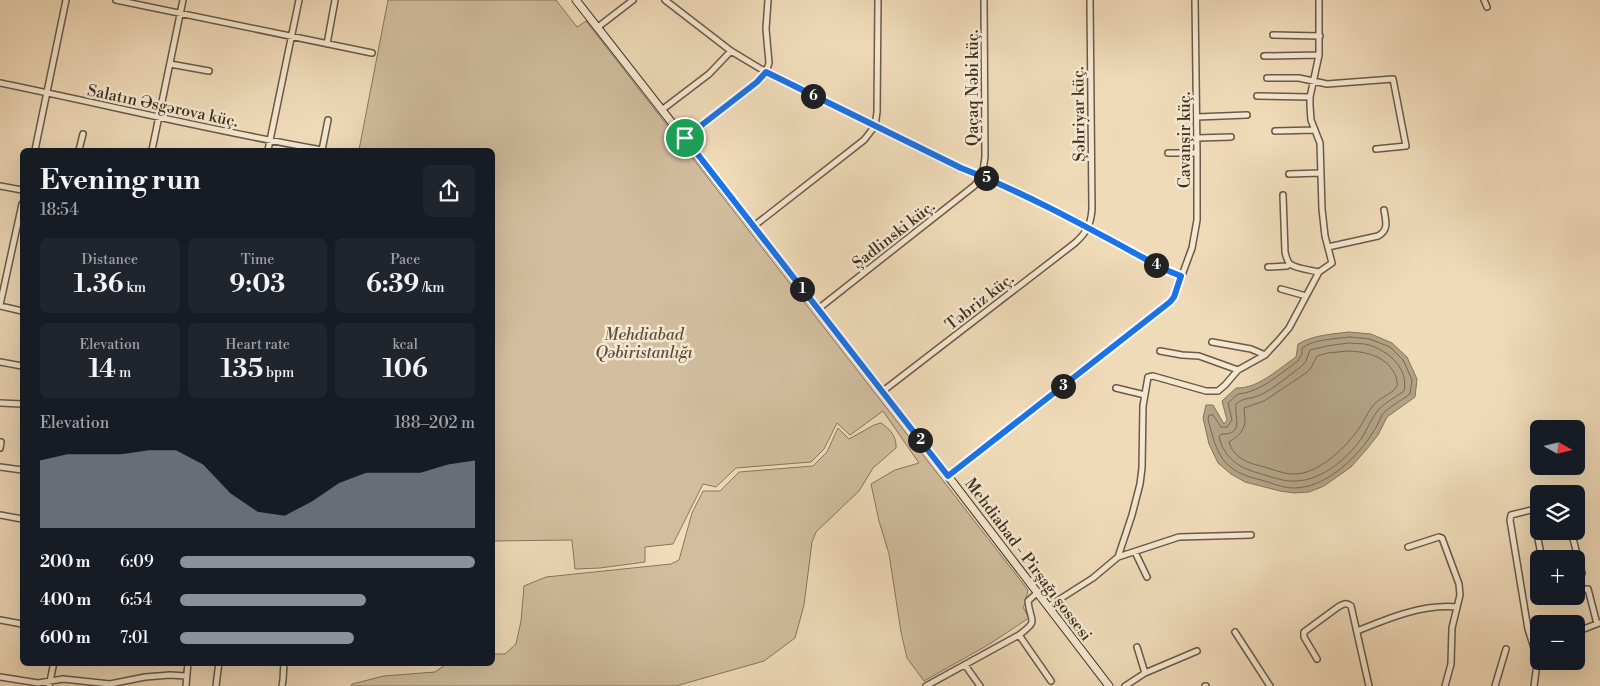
<!DOCTYPE html>
<html lang="en">
<head>
<meta charset="utf-8">
<style>
  body { margin:0; font-family:"Libre Bodoni",serif; background:#20242c; color:#f1f3f6; height:100vh; display:flex; flex-direction:column; font-size:19px; white-space:nowrap }
  * { box-sizing:border-box; margin:0 }
  p { font-size:16px; color:#9ea1a6 }
  .icon { flex:none; width:28px; height:28px; fill:none; stroke:currentColor; stroke-width:2; stroke-linecap:round; stroke-linejoin:round }
  .map { position:relative; flex:1; overflow:hidden }
  .side { position:absolute; left:20px; top:148px; width:475px; height:518px; display:flex; flex-direction:column; background:#171b24; border-radius:8px; box-shadow:0 5px 20px #0002 }
  .side>* { flex:none }
  .needle { width:32px; rotate:98deg }
  .fabs { position:absolute; left:1530px; top:420px; display:grid; gap:10px }
  .fabs a { display:grid; place-items:center; width:55px; height:55px; border-radius:8px; background:#171b24; box-shadow:0 5px 20px #0002; font-size:25px }
  .pin { position:absolute; display:grid; place-items:center; width:42px; height:42px; color:#fff; margin:-21px; border:2px solid #fff; border-radius:50%; box-shadow:0 1px 5px #0007 }
  .km { position:absolute; width:25px; height:25px; margin:-12px; border-radius:50%; background:#222; color:#fff; font-size:14px; line-height:25px; text-align:center }
  .round { display:grid; place-items:center; flex:none; width:52px; height:52px; border-radius:8px; background:#20242c }
  .summary { display:flex; align-items:center; justify-content:space-between; height:85px; padding:0 20px }
  h1 { font-size:28px; font-weight:700; line-height:38px }
  .figures { display:grid; grid-template-columns:repeat(3,1fr); gap:8px; height:85px; padding:5px 20px }
  .figures div { display:grid; align-content:center; border-radius:8px; background:#20242c; text-align:center }
  .figures b { font-size:25px; font-weight:700 }
  .figures small { font-size:14px; font-weight:400 }
  .figures p { font-size:14px }
  .chart { height:140px; padding:10px 20px }
  .chart p { display:flex; justify-content:space-between }
  .chart svg { width:100%; height:90px; margin-top:5px; fill:#8c9099; opacity:.7 }
  ul { padding:0 20px; list-style:none; font-size:16px }
  li { display:grid; grid-template-columns:80px 60px 1fr; align-items:center; height:38px }
  li i { height:12px; border-radius:6px; background:#8c9099 }
  .map>svg:first-child { display:block }
  .green { fill:#d2be9f; stroke:#88765f }
  .water { fill:#b3a185; stroke:#84735c }
  .lines { fill:none; stroke-linecap:round; stroke-linejoin:round }
  .shore { stroke:#786852; stroke-width:1 }
  .street-casing { stroke:#6a5a46; stroke-width:8 }
  .secondary-casing { stroke:#3e2f1f; stroke-width:9 }
  .street { stroke:#f5e8d2; stroke-width:5 }
  .secondary { stroke:#f5e8d2; stroke-width:7 }
  .route-casing { stroke:#fff; stroke-width:10 }
  .route { stroke:#1a73e8; stroke-width:6 }
  .labels { text-anchor:middle; stroke-width:5; stroke-linejoin:round; paint-order:stroke }
  .street-label { font-size:16px; fill:#3e2f1f; stroke:#f5e8d2 }
  .park-label { font-size:16px; font-style:italic; fill:#5c4c39; stroke:#f5e8d2 }
</style>
</head>
<body>
<div class="map">
<svg width="1600" height="686" viewBox="0 0 1600 686">
  <rect width="100%" height="100%" fill="#f0dbb9"/>
  <filter id="stains"><feTurbulence type="fractalNoise" baseFrequency=".004" numOctaves="4"/><feColorMatrix values="0 0 0 0 .2 0 0 0 0 .09 0 0 0 0 .02 0 0 0 .5 -.17"/></filter>
  <radialGradient id="worn" r=".72"><stop offset=".6" stop-color="#630" stop-opacity="0"/><stop offset="1" stop-color="#630" stop-opacity=".3"/></radialGradient>
  <path class="green" d="M 388,0 L 556,0 L 577,27 L 586,21 L 1028,590 L 1025,604 L 1023,607 L 1029,618 L 988,645 L 924,681 L 907,658 L 901,632 L 889,554 L 879,521 L 871,484 L 895,470 L 919,463 L 883,411 L 850,435 L 837,423 L 824,449 L 811,462 L 736,468 L 716,487 L 703,484 L 673,544 L 645,547 L 645,562 L 600,568 L 575,569 L 572,540 L 493,541 L 492,150 L 359,150 Z
    M 881,423 C 890,429 897,437 896,448 L 873,468 L 859,491 L 816,532 L 812,542 L 804,605 L 795,638 L 764,661 L 676,686 L 351,686 L 352,684 L 384,676 L 435,672 L 448,663 L 492,662 L 493,654 L 505,654 L 516,644 L 521,621 L 524,586 L 546,577 L 671,564 L 679,560 L 692,513 L 703,491 L 720,491 L 739,472 L 813,466 L 827,452 L 838,428 L 849,439 L 874,425 Z"/>
  <path class="water" d="M 1349,332 L 1371,334 L 1392,343 L 1407,357 L 1417,379 L 1415,397 L 1387,417 L 1378,435 L 1366,450 L 1351,467 L 1324,486 L 1309,492 L 1294,493 L 1280,491 L 1245,482 L 1231,474 L 1218,463 L 1209,444 L 1203,418 L 1206,405 L 1213,405 L 1224,424 L 1227,420 L 1222,401 L 1236,388 C 1258,389 1278,369 1296,357 L 1298,344 C 1314,335 1332,334 1349,332 Z"/>
  <g class="lines">
    <path class="shore" d="M 1350,337 L 1370,339 L 1390,347 L 1403,360 L 1406,366 L 1412,380 L 1410,394 C 1402,400 1387,408 1382,415 C 1379,421 1377,427 1373,432 C 1358,457 1326,488 1294,488 C 1283,488 1272,483 1261,480 C 1222,471 1217,455 1208,419 L 1209,415 L 1213,415 L 1221,427 L 1227,427 L 1232,420 L 1228,403 L 1238,394 C 1261,392 1279,374 1298,361 L 1302,354 L 1302,348 C 1314,339 1335,339 1350,337 Z
      M 1349,343 C 1356,344 1363,343 1369,345 C 1389,351 1409,369 1404,391 C 1396,397 1386,402 1379,409 C 1372,417 1367,430 1361,439 C 1347,459 1321,481 1295,481 C 1283,482 1270,476 1258,473 C 1239,468 1223,457 1219,436 L 1221,434 C 1245,435 1234,417 1236,404 C 1242,398 1250,399 1258,396 C 1274,389 1288,376 1302,366 L 1306,361 L 1310,350 L 1327,346 Z
      M 1349,351 C 1369,352 1388,357 1396,377 C 1397,381 1398,385 1396,388 C 1389,396 1378,398 1372,407 C 1367,413 1365,420 1360,427 C 1347,446 1320,474 1294,474 C 1283,474 1272,469 1261,466 C 1247,463 1233,457 1229,442 C 1237,437 1245,431 1245,420 C 1245,416 1244,412 1244,408 L 1264,401 L 1306,373 L 1311,368 L 1317,356 L 1328,353 Z"/>
    <g class="street-casing">
      <path id="street" d="M 116,0 L 372,53
        M 665,0 L 731,51 L 766,72 L 961,169 C 1033,196 1099,234 1166,270 L 1181,276
        M 1484,0 L 1487,7
        M 598,27 L 633,0
        M 1273,35 L 1320,36
        M 327,44 L 335,0
        M 1264,56 L 1319,55
        M 170,64 L 209,71
        M 1267,78 L 1299,78 L 1327,84 L 1393,79 L 1406,146 L 1376,149
        M 0,83 C 107,105 214,131 322,150
        M 1257,96 L 1310,97
        M 663,109 L 709,74 L 731,51
        M 1197,117 L 1247,115
        M 1275,131 L 1315,130
        M 685,138 L 757,82 L 766,72 L 769,63 L 766,29 L 768,0
        M 1197,138 L 1231,137
        M 35,150 L 66,0
        M 79,150 L 83,134
        M 152,150 L 183,0
        M 268,150 L 299,0
        M 322,150 L 328,120
        M 1168,153 L 1197,153
        M 1289,174 L 1320,173
        M 0,186 L 22,190
        M 1283,195 L 1285,252 C 1286,256 1287,261 1290,264 C 1297,269 1311,270 1319,272
        M 754,226 L 864,140 L 875,126 L 877,112 L 878,0
        M 1328,247 L 1378,236 C 1389,230 1386,221 1384,210
        M 1268,267 L 1287,266 L 1290,264
        M 1281,289 L 1306,296
        M 0,305 L 22,204
        M 0,306 L 22,311
        M 818,309 L 974,186 L 982,177 L 985,157 L 984,0
        M 1212,342 L 1251,349 L 1265,355
        M 1160,351 L 1182,355 L 1199,356 L 1238,370
        M 0,362 L 22,366
        M 1116,388 L 1145,395
        M 883,391 L 1075,243 C 1086,233 1091,225 1092,209 L 1090,0
        M 0,403 L 22,404
        M 0,448 L 1,442
        M 0,467 L 22,470
        M 948,476 L 1170,302 L 1174,297 L 1192,248 L 1197,220 L 1197,153 L 1195,0
        M 0,515 L 22,519
        M 1571,531 L 1582,573
        M 1538,539 L 1542,559
        M 1408,547 L 1439,537 L 1442,538 L 1459,584 L 1460,595 L 1452,628 L 1451,664 L 1445,686
        M 1135,552 L 1147,577
        M 1118,557 L 1179,537 L 1251,535
        M 1576,590 L 1588,589 L 1597,624
        M 1550,596 L 1554,596
        M 1049,606 L 1093,578 L 1118,557 L 1132,515 L 1140,484 L 1142,468 L 1143,406 L 1148,377 L 1153,376 L 1206,391 L 1218,391 L 1225,385 L 1238,370 L 1265,355 L 1278,341 L 1289,328 L 1297,313 L 1319,272 L 1332,263 L 1325,236 L 1322,209 L 1320,143 L 1311,120 L 1310,106 L 1310,97 L 1319,55 L 1319,0
        M 0,620 L 22,624
        M 1357,631 C 1389,618 1422,604 1457,607
        M 1235,632 L 1270,686
        M 1576,632 L 1599,623
        M 1019,635 L 1051,681
        M 1137,647 L 1145,673
        M 1317,659 L 1304,637 L 1304,632 L 1338,607 C 1343,604 1346,602 1351,606 L 1369,686
        M 965,665 L 980,686
        M 0,677 L 38,683 L 63,679 L 110,684 L 145,677 L 170,675 L 186,676
        M 49,686 L 54,662
        M 186,686 L 188,662
        M 216,686 L 219,662
        M 282,686 L 283,680 L 284,662
        M 926,686 L 1019,635 C 1040,619 1030,623 1028,601 L 1038,592
        M 1125,686 L 1145,673 L 1197,651
        M 1205,686 L 1206,686
        M 1495,686 L 1506,649
        M 1534,686 L 1537,664 L 1536,654 L 1528,629 L 1510,520 L 1511,515 L 1539,508"/>
    </g>
    <g class="secondary-casing">
      <path id="secondary" d="M 576,0 L 948,476 L 1109,686"/>
    </g>
    <use href="#street" class="street"/>
    <use href="#secondary" class="secondary"/>
  </g>
  <g class="lines">
    <g class="route-casing">
      <path id="route" d="M 766,72 L 961,168 C 1033,196 1099,234 1166,270 L 1181,276 L 1174,297 L 1170,302 L 948,476 L 685,138 L 757,82 Z"/>
    </g>
    <use href="#route" class="route"/>
  </g>
  <g class="labels">
    <g class="street-label">
      <text transform="translate(972 88) rotate(-90)" y="6">Qaçaq Nəbi küç.</text>
      <text transform="translate(163 105) rotate(12)" y="6">Salatın Əsgərova küç.</text>
      <text transform="translate(1078 114) rotate(-91)" y="6">Şəhriyar küç.</text>
      <text transform="translate(1184 140) rotate(-90)" y="6">Cavanşir küç.</text>
      <text transform="translate(893 234) rotate(-38)" y="6">Şadlinski küç.</text>
      <text transform="translate(979 301) rotate(-38)" y="6">Təbriz küç.</text>
      <text transform="translate(1029 559) rotate(53)" y="6">Mehdiabad - Pirşağı şossesi</text>
    </g>
    <g class="park-label">
      <text x="644" y="340">Mehdiabad<tspan x="644" dy="18">Qəbiristanlığı</tspan></text>
    </g>
  </g>
  <rect width="100%" height="100%" filter="url(#stains)"/>
  <rect width="100%" height="100%" fill="url(#worn)"/>
</svg>
<div class="fabs">
<a><svg class="needle" viewBox="-14 -14 28 28"><path d="M0-13l5 13h-10z" fill="#e53935"/><path d="M0 13l5-13h-10z" fill="#9ea1a6"/></svg></a>
<a><svg class="icon" aria-label="layers" viewBox="0 0 24 24"><path d="M12 4l9 5-9 5-9-5zM3 14l9 5 9-5"/></svg></a>
<a>+</a>
<a>−</a>
</div>
<div class="pin" style="left:685px;top:138px;background:#1e9e55"><svg class="icon" aria-label="arrive" viewBox="0 0 24 24"><path d="M6 21V4h12l-3 4 3 4H6"/></svg></div>
<b class="km" style="left:802px;top:289px">1</b>
<b class="km" style="left:920px;top:440px">2</b>
<b class="km" style="left:1063px;top:386px">3</b>
<b class="km" style="left:1156px;top:265px">4</b>
<b class="km" style="left:986px;top:178px">5</b>
<b class="km" style="left:813px;top:96px">6</b>
<section class="side">
<div class="summary"><div><h1>Evening run</h1><p>18:54</p></div><a class="round"><svg class="icon" aria-label="share" viewBox="0 0 24 24"><path d="M12 15V3M7 8l5-5 5 5M5 13v7h14v-7"/></svg></a></div>
<div class="figures">
<div><p>Distance</p><b>1.36<small> km</small></b></div>
<div><p>Time</p><b>9:03</b></div>
<div><p>Pace</p><b>6:39<small> /km</small></b></div>
</div>
<div class="figures">
<div><p>Elevation</p><b>14<small> m</small></b></div>
<div><p>Heart rate</p><b>135<small> bpm</small></b></div>
<div><p>kcal</p><b>106</b></div>
</div>
<div class="chart"><p><span>Elevation</span>188–202 m</p>
<svg viewBox="0 0 160 44" preserveAspectRatio="none"><path d="M0 44V11L10 8L20 8L30 8L40 6L50 6L60 13L70 27L80 36L90 38L100 31L110 22L120 17L130 17L140 17L150 13L160 11V44z"/></svg>
</div>
<ul>
<li><b>200 m</b>6:09<i style="width:100%"></i></li>
<li><b>400 m</b>6:54<i style="width:63%"></i></li>
<li><b>600 m</b>7:01<i style="width:59%"></i></li>
</ul>
</section>
</div>
</body>
</html>
